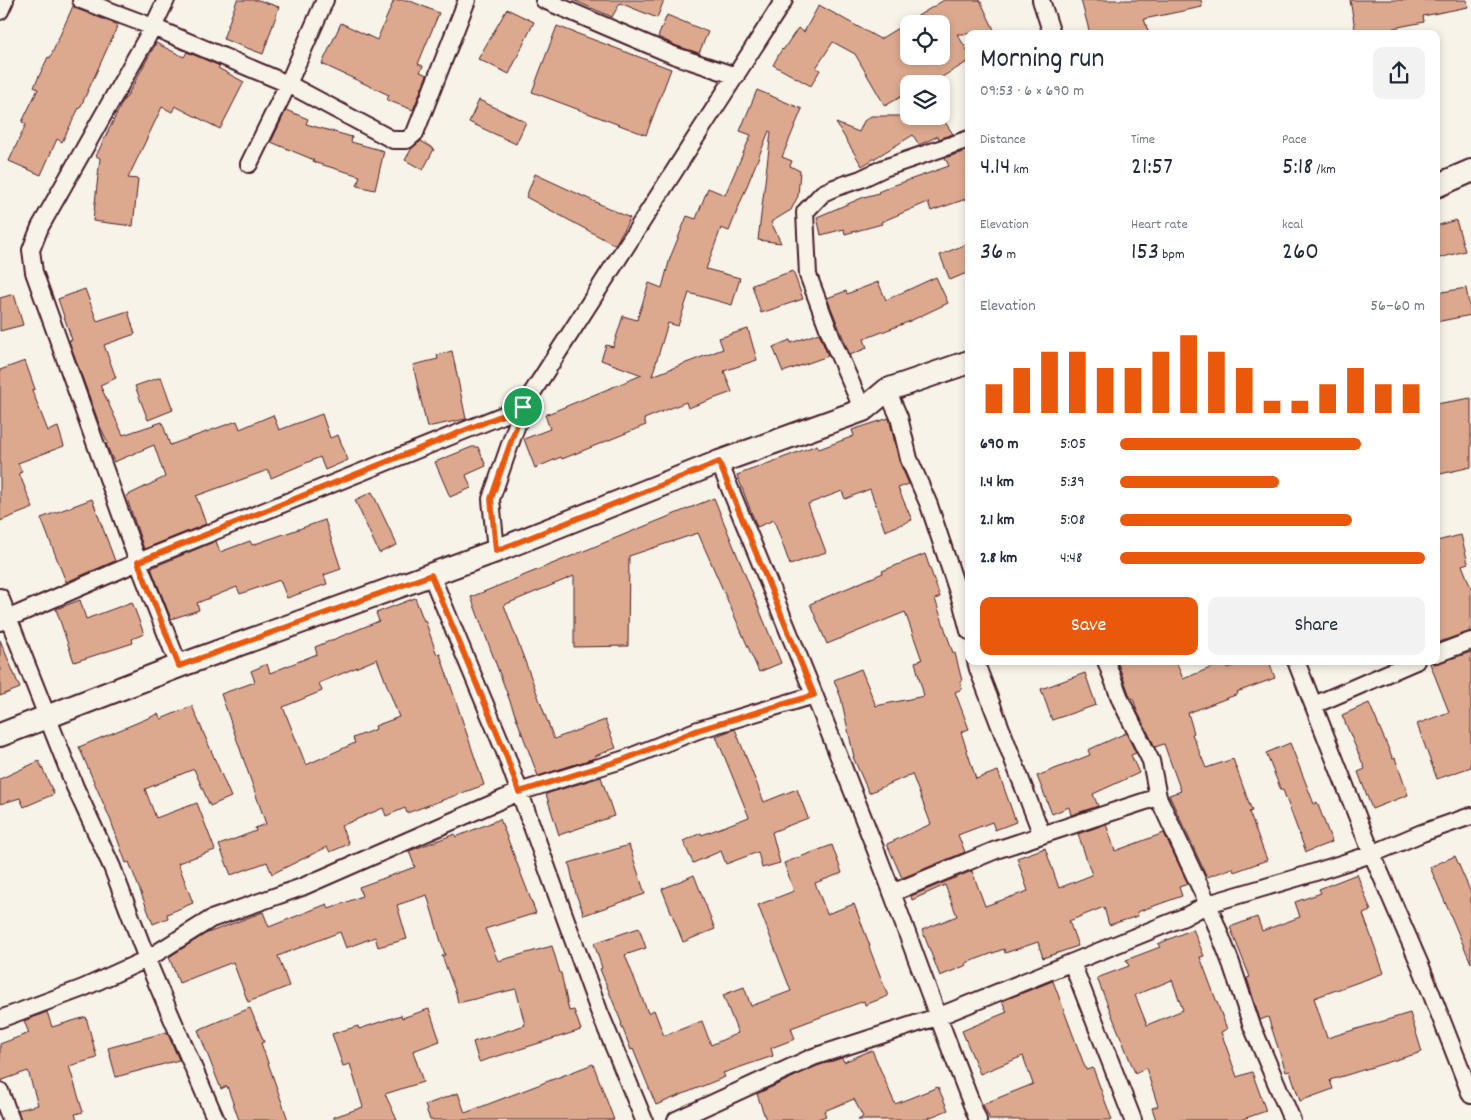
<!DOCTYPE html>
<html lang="en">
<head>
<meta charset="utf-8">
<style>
  body { margin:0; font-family:Dekko,sans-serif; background:#f2f2f3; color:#1f2937; height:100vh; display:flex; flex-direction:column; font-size:19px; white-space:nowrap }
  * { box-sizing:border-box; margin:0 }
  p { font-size:16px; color:#747a83 }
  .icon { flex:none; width:28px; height:28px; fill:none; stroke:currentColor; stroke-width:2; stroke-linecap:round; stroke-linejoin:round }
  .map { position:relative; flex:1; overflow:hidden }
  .side { position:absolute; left:965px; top:30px; width:475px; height:635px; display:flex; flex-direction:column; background:#fff; border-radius:10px; box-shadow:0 2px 8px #0003 }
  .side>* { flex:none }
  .buttons { position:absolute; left:900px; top:15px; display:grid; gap:10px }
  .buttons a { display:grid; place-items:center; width:50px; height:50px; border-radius:10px; background:#fff; box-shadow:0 2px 8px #0003; font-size:25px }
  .pin { position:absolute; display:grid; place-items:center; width:42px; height:42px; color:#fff; margin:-21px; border:2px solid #fff; border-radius:50%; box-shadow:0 1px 5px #0007 }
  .round { display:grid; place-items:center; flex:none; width:52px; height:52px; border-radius:10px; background:#f2f2f3 }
  .summary { display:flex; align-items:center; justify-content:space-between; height:85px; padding:0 15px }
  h1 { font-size:28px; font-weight:600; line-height:38px }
  .figures { display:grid; grid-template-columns:repeat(3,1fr); gap:8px; height:85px; padding:5px 15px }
  .figures div { display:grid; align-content:center }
  .figures b { font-size:25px; font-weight:600 }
  .figures small { font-size:14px; font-weight:400 }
  .figures p { font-size:14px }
  .chart { height:140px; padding:10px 15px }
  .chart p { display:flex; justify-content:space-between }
  .chart svg { width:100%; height:90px; margin-top:5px; stroke:#ea580c; stroke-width:6 }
  .button { display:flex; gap:10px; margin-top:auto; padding:10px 15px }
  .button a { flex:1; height:58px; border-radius:10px; background:#ea580c; color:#fff; font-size:20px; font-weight:600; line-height:58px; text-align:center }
  .button a+a { background:#f2f2f3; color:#1f2937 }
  ul { padding:0 15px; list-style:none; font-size:16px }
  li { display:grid; grid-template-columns:80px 60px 1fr; align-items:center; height:38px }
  li i { height:12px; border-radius:6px; background:#ea580c }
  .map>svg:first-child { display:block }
  .building { fill:#dca98e; stroke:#4a1f2b; fill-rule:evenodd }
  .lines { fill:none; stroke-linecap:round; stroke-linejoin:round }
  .street-casing { stroke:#4a1f2b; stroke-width:20 }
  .secondary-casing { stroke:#4a1f2b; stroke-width:26 }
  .street { stroke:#f7f3e8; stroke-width:16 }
  .secondary { stroke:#f7f3e8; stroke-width:22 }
  .route-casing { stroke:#fff; stroke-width:10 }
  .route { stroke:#ea580c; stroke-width:6 }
</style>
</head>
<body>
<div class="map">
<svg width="1471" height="1120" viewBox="0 0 1471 1120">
  <rect width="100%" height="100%" fill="#f7f3e8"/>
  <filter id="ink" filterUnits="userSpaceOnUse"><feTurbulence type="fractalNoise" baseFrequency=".02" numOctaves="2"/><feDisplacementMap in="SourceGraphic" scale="10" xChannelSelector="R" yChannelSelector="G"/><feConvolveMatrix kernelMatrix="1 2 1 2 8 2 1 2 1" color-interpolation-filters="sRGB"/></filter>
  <g filter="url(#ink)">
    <path class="building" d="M 237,0 L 258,0 L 279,7 L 263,54 L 223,39 Z
      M 394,0 L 408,0 L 439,13 L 418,64 L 423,66 L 420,72 L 427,75 L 413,110 L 387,100 L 389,95 L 322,64 L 341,23 L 377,40 Z
      M 573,0 L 664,0 L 657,18 L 620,3 L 612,17 Z
      M 944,0 L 980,0 L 996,34 L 957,34 L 969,53 L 969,61 L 930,84 L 909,84 L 909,92 L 885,106 L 855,54 L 833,42 L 816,68 L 820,70 L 811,86 L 773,65 L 782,49 L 783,50 L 798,28 L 804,32 L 819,5 L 880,39 ZM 909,24 L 941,24 L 941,56 L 909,56 Z
      M 1081,0 L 1201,0 L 1202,7 L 1144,19 L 1149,34 L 1090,34 Z
      M 1350,0 L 1467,0 L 1468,7 L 1423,16 L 1424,22 L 1393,28 L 1394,34 L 1356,34 Z
      M 73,6 L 77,9 L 118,25 L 80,108 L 79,108 L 62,142 L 57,139 L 41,175 L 9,161 L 26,124 L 22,122 L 38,89 L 34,87 L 48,57 L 50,58 Z
      M 507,9 L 534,22 L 509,74 L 478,59 Z
      M 667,15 L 708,32 L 699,53 L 677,46 L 658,37 Z
      M 557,26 L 671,69 L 646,135 L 532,92 Z
      M 156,43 L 184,57 L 187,52 L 220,66 L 218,68 L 244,82 L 220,129 L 175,106 L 172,112 L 162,107 L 128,178 L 138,179 L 133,226 L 93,221 L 100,158 L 96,156 L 123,101 L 125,98 L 126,98 Z
      M 757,90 L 802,109 L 782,157 L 792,161 L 790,166 L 800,171 L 798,196 L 791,210 L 771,222 L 781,243 L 758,240 L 771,132 L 769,131 L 729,231 L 721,228 L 706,269 L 740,278 L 732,305 L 689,293 L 678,326 L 668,323 L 652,376 L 723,349 L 719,338 L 748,329 L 757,360 L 724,371 L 732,392 L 688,408 L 686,402 L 644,419 L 646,425 L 587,449 L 562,459 L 561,457 L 535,468 L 524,439 L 550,429 L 545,415 L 642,375 L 601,360 L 606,345 L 613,347 L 623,316 L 637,320 L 649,283 L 662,288 L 670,258 L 687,216 L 696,219 L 708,188 L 725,195 L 751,135 L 740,131 Z
      M 479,100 L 526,122 L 516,144 L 469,122 Z
      M 286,110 L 308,119 L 306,124 L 352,137 L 351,142 L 384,151 L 375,190 L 357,186 L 360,176 L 313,162 L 314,160 L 271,142 Z
      M 871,116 L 941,116 L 953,134 L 939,139 L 938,136 L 919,145 L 913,135 L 862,166 L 836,123 L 859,132 L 864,121 Z
      M 421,141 L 434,149 L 423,170 L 405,160 L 412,148 Z
      M 969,150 L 969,198 L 931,211 L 928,202 L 881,222 L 882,224 L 845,234 L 844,229 L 821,235 L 817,217 L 864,197 L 879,193 L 878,192 L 892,186 L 949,166 L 945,158 Z
      M 535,174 L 630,218 L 615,245 L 526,197 Z
      M 1456,220 L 1465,251 L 1436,259 L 1436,226 Z
      M 969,243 L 969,272 L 950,280 L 940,255 Z
      M 793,271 L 803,299 L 761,313 L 752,285 Z
      M 936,277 L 948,303 L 908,322 L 864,339 L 867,348 L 850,355 L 827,298 L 846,291 L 847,294 L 878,282 L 886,300 Z
      M 1466,288 L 1471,315 L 1436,322 L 1436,293 Z
      M 85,289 L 97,321 L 128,311 L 135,334 L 104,345 L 116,378 L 100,385 L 123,435 L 162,422 L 170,445 L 237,421 L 240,429 L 273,415 L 279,430 L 322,414 L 330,438 L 338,435 L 348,460 L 325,470 L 320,457 L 271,478 L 268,470 L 196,496 L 206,524 L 144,549 L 126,496 L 165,477 L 154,445 L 114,462 L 106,444 L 108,443 L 100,426 L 69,341 L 72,340 L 58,299 Z
      M 14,294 L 23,325 L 0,331 L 0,298 Z
      M 819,333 L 828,356 L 783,372 L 773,347 L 790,340 L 791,343 Z
      M 452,351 L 466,419 L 427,427 L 413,365 L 438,359 L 437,355 Z
      M 25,361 L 35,389 L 32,390 L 48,431 L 58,427 L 64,446 L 18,463 L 22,472 L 19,473 L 33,508 L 0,521 L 0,370 Z
      M 161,377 L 173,410 L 148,420 L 135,386 Z
      M 1471,398 L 1471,467 L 1436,475 L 1436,404 Z
      M 889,418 L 899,461 L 909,484 L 898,488 L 912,520 L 885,531 L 870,489 L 845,499 L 842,491 L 808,504 L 826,552 L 790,565 L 774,520 L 757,527 L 737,475 L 817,445 L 819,449 L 854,436 L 852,430 Z
      M 472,447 L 478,447 L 486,466 L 466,475 L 471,488 L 450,497 L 435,462 Z
      M 372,492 L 397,545 L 379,553 L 355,500 Z
      M 714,498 L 781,663 L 759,672 L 698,533 L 629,556 L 628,646 L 574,647 L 574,576 L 504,605 L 554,739 L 605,720 L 616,748 L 595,756 L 595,758 L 538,776 L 471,597 Z
      M 92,499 L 115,561 L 66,582 L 41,518 Z
      M 325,520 L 341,569 L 324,575 L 327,584 L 287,598 L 280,580 L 240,594 L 237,587 L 197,603 L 199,610 L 171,619 L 151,568 L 216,541 L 220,552 L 250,541 L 252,545 Z
      M 1461,535 L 1468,563 L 1462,565 L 1471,588 L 1471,631 L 1436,643 L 1436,557 L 1440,556 L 1437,541 Z
      M 925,554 L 940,597 L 935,599 L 953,653 L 955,653 L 962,681 L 960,682 L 962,689 L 955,692 L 969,729 L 961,732 L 976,779 L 998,771 L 1016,822 L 995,830 L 992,822 L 958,835 L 965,852 L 902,878 L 887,844 L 931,824 L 912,774 L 869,793 L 853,757 L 854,757 L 841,698 L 834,680 L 861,669 L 876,706 L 924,696 L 915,662 L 922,660 L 905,612 L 827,644 L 810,604 L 883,573 L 882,571 Z
      M 415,598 L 424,621 L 425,620 L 437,655 L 440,654 L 484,785 L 407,813 L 405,808 L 386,816 L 383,808 L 341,826 L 349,844 L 330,852 L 327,847 L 272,874 L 267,862 L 231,875 L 219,845 L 256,831 L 255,828 L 266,824 L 221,694 L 255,682 L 251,671 L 267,664 L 270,673 L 317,654 L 315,647 L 379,621 L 376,613 ZM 377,659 L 399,717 L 375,726 L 376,729 L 353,738 L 355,743 L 306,765 L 283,707 L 322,691 L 319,683 Z
      M 80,600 L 86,619 L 132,602 L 144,634 L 132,639 L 133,643 L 74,662 L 56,609 Z
      M 0,640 L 20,688 L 0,696 Z
      M 1471,652 L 1471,767 L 1437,779 L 1417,724 L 1449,712 L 1429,661 L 1434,664 L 1439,663 Z
      M 1117,661 L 1176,661 L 1183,679 L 1225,662 L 1228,668 L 1247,661 L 1269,661 L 1275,678 L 1237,692 L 1238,694 L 1188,713 L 1194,733 L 1192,734 L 1206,768 L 1233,759 L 1252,811 L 1249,812 L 1267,860 L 1234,872 L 1233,868 L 1207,877 L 1169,795 L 1181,791 L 1164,744 L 1155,747 L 1137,711 L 1133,698 L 1131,699 Z
      M 1085,673 L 1096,705 L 1052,720 L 1041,689 Z
      M 1369,703 L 1393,759 L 1395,758 L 1408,795 L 1372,809 L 1358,772 L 1365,769 L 1342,715 Z
      M 192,706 L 231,797 L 210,806 L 194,769 L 145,789 L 156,818 L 197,803 L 215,850 L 178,863 L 193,903 L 167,914 L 168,918 L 153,924 L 129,862 L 126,863 L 111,821 L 79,747 L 158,714 L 161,719 Z
      M 735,729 L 764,802 L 797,789 L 808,818 L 772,832 L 780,863 L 762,868 L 758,852 L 726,864 L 721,851 L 693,863 L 683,841 L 701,833 L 702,835 L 749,817 L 716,736 Z
      M 1126,733 L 1136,753 L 1131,755 L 1139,773 L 1093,794 L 1098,806 L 1071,815 L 1069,807 L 1052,814 L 1037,776 L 1090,755 L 1088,750 Z
      M 1290,743 L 1314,804 L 1317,802 L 1332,842 L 1306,852 L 1283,790 L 1281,790 L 1266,753 Z
      M 39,761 L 54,794 L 24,807 L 20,798 L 0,804 L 0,779 Z
      M 601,777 L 614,816 L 559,835 L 546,794 Z
      M 500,819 L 536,913 L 485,929 L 498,961 L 552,946 L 560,973 L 561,973 L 569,1011 L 574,1010 L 581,1030 L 479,1062 L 473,1042 L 525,1025 L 516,989 L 458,1003 L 456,993 L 442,956 L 445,955 L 427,895 L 397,905 L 407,939 L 378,947 L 375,937 L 346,948 L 340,932 L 278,956 L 289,986 L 248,1002 L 233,962 L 179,983 L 169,957 L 205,934 L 263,912 L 269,927 L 327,904 L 329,909 L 362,896 L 359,887 L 415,867 L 409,851 L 455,834 L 456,837 Z
      M 1106,824 L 1115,851 L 1164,833 L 1188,884 L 1179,887 L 1182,896 L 1137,912 L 1138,916 L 1109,925 L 1104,907 L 1069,921 L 1078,946 L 1043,958 L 1038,942 L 1005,953 L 1004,949 L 966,963 L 967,965 L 940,976 L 922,930 L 957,916 L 945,885 L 912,900 L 911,896 L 972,871 L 985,906 L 1028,891 L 1017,858 L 1045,848 L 1059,888 L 1092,875 L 1078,834 Z
      M 629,845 L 645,894 L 584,915 L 576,894 L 569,863 Z
      M 832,845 L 842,873 L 815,883 L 827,914 L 854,904 L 870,946 L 869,947 L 888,996 L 865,1005 L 864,1001 L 791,1028 L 795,1039 L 771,1048 L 773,1056 L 723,1073 L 725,1077 L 656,1105 L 633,1049 L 631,1050 L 621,1024 L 622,1024 L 600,969 L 602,968 L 594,943 L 639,928 L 646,948 L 625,955 L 648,1013 L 654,1010 L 664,1036 L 702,1021 L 711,1045 L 738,1033 L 723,995 L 744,987 L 751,1006 L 791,991 L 758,905 L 794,891 L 784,863 Z
      M 1455,856 L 1471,893 L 1471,963 L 1430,867 Z
      M 1357,874 L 1371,911 L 1363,914 L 1384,973 L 1314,998 L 1327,1038 L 1410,1013 L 1422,1052 L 1330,1080 L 1333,1089 L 1300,1101 L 1290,1071 L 1286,1072 L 1268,1017 L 1260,1020 L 1247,978 L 1250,977 L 1230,927 L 1257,917 L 1262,931 L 1300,917 L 1295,902 L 1321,893 L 1319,889 Z
      M 694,875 L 715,929 L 683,942 L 662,889 Z
      M 1193,929 L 1204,956 L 1200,957 L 1227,1029 L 1221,1032 L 1237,1077 L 1252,1072 L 1266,1111 L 1240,1120 L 1156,1120 L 1152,1108 L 1158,1106 L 1146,1068 L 1135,1073 L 1097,978 L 1129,966 L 1126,960 L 1160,947 L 1158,944 ZM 1172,980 L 1183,1010 L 1147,1025 L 1135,995 Z
      M 1053,981 L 1086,1070 L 1093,1068 L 1112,1120 L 990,1120 L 983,1104 L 1033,1084 L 1023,1056 L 980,1074 L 962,1031 L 1007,1012 L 1002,1001 Z
      M 250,1008 L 264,1042 L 261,1043 L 288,1120 L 239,1120 L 227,1086 L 221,1089 L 198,1030 Z
      M 429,1009 L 440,1041 L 413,1051 L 423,1082 L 385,1094 L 397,1120 L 334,1120 L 334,1117 L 363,1107 L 350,1064 L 343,1066 L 332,1034 L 358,1026 L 359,1029 L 401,1015 L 402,1018 Z
      M 47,1012 L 52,1027 L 86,1017 L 97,1058 L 69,1066 L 83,1112 L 75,1114 L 77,1120 L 21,1120 L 18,1110 L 38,1105 L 28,1071 L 0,1081 L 0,1044 L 29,1033 L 24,1021 Z
      M 167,1032 L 179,1060 L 116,1077 L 108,1048 Z
      M 872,1050 L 895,1104 L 938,1087 L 948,1110 L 923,1120 L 858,1120 L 863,1117 L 854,1099 L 824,1111 L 826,1116 L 815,1120 L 766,1120 L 757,1094 L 817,1066 L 842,1058 L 844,1062 Z
      M 593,1064 L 614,1120 L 430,1120 L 425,1105 L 458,1093 L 465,1113 Z"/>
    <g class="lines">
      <g class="street-casing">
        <path id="street" d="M 81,0 L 153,27 L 288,84 L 393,140 L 407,140 L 415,133 L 467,0
          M 166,0 L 153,27 L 40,227 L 31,250 L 34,272 L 138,562 L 179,666
          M 544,0 L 673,55 L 736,76
          M 1041,0 L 1052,34
          M 0,11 L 5,0
          M 249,164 L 288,84 L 325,0
          M 887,390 L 899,417 L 909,459 L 929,505 L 962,604 L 969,631
          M 863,410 L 834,344 L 808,275 L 805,212 L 823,193 L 834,188 L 861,179 L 884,168 L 969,139
          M 719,462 C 776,600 833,739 887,879 C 917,960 946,1040 978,1120
          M 496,551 L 491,499 L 523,407 L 784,0
          M 431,575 L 505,752 L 599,1011 L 644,1120
          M 0,597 L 75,787 L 112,867 L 152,972 L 216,1120
          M 0,622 L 138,562 L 523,407
          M 1436,654 L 1471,641
          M 976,661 L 978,669 L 1042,835
          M 1106,661 L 1121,701 L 1151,761 L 1158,797 L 1208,904 L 1231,963 L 1252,1026 L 1292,1120
          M 1296,661 L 1372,854 L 1421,967 L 1471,1095
          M 1314,705 L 1416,661
          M 892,893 L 996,850 L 1158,797
          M 1072,963 L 1133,1120
          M 0,1019 L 83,988 L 147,959 L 211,919 L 302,887 L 519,792 L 625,759 L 698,730 L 814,695
          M 0,1091 L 11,1120
          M 676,1120 L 813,1057 L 937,1017 L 1184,917 L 1208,904 L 1303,876 L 1372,854 L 1422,833 L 1471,816"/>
      </g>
      <g class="secondary-casing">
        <path id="secondary" d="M 1436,186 L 1471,171
          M 0,735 L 179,666 L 496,551 L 719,462 L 863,410 L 887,390 L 969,362"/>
      </g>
      <use href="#street" class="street"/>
      <use href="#secondary" class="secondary"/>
    </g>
  </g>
  <g class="lines" filter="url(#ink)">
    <g class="route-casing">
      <path id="route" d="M 523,407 L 491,499 L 496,551 L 719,462 L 814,695 L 698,730 L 625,759 L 519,792 L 505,752 L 431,575 L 179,666 L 138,562 Z"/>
    </g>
    <use href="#route" class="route"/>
  </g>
</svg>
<div class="buttons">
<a><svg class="icon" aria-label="locate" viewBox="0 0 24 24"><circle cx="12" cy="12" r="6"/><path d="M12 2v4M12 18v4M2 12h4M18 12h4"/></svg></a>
<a><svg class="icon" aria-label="layers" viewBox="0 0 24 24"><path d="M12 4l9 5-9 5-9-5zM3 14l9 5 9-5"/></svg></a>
</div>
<div class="pin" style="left:523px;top:407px;background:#1e9e55"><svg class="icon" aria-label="arrive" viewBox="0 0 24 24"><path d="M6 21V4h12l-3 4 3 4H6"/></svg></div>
<section class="side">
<div class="summary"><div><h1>Morning run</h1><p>09:53 · 6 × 690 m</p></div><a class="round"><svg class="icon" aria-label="share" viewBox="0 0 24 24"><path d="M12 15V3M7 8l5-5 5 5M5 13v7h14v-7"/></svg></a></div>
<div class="figures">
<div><p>Distance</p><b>4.14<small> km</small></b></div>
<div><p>Time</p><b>21:57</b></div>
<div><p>Pace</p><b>5:18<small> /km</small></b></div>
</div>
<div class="figures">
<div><p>Elevation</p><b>36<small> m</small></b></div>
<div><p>Heart rate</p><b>153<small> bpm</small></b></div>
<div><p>kcal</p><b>260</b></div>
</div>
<div class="chart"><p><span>Elevation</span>56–60 m</p>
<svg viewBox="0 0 160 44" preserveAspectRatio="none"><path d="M5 44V30M15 44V22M25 44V14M35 44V14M45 44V22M55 44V22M65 44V14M75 44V6M85 44V14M95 44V22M105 44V38M115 44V38M125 44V30M135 44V22M145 44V30M155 44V30"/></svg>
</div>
<ul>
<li><b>690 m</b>5:05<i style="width:79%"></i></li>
<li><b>1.4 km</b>5:39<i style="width:52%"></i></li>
<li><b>2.1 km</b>5:08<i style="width:76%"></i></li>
<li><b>2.8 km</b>4:48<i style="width:100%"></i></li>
</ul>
<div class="button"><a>Save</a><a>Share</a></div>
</section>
</div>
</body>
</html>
